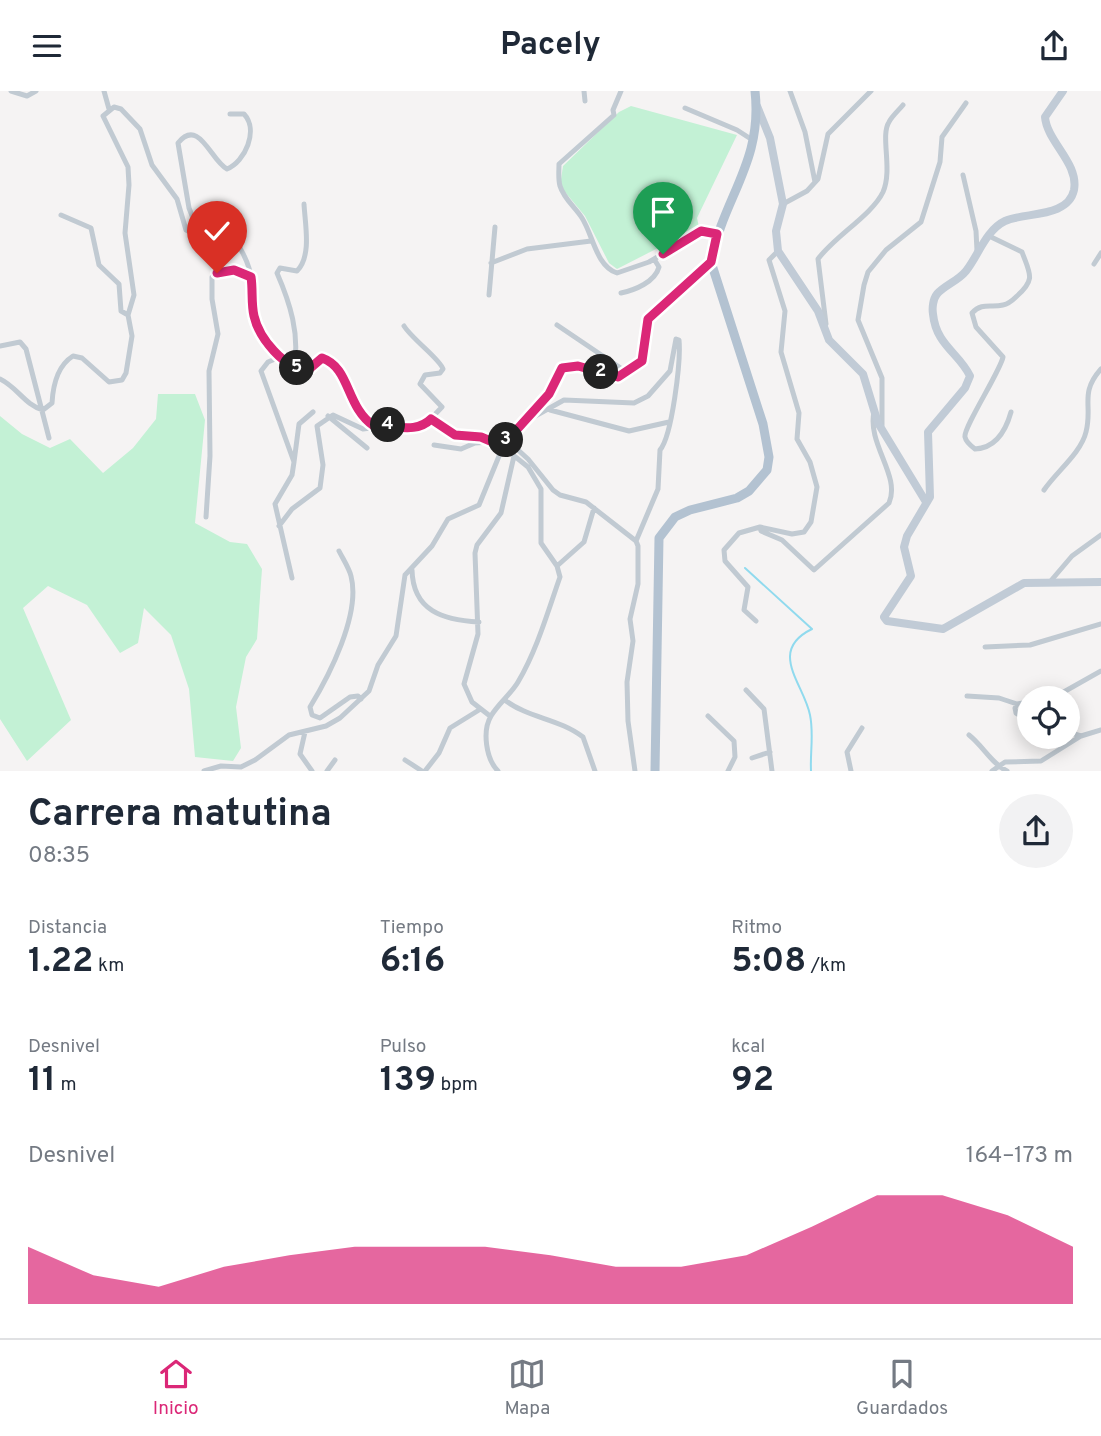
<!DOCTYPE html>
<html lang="es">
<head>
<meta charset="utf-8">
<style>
  body { margin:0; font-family:Overpass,sans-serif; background:#f2f2f3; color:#1f2937; height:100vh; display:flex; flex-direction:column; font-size:26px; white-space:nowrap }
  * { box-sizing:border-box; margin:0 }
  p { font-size:23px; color:#747a83 }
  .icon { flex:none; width:38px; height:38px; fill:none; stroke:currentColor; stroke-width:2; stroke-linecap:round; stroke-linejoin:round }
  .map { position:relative; height:680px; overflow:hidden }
  .drawer { display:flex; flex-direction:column; background:#fff; flex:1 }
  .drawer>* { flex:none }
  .tools { position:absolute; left:1017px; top:595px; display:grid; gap:14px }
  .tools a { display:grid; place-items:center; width:63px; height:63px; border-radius:50%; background:#fff; box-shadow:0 4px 18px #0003; font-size:35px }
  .pin { position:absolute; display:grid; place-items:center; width:60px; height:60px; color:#fff; margin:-72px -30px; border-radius:50% 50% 50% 0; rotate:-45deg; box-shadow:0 0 7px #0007 }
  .pin .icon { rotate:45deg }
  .km { position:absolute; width:35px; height:35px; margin:-18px; border-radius:50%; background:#222; color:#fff; font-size:19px; line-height:35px; text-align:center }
  .round { display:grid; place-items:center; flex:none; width:74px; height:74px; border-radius:37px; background:#f2f2f3 }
  .headline { display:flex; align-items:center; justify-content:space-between; height:119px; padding:0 28px }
  h1 { font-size:38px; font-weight:700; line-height:52px }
  .figures { display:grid; grid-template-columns:repeat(3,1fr); gap:10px; height:119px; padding:7px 28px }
  .figures div { display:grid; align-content:center }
  .figures b { font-size:35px; font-weight:700 }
  .figures small { font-size:19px; font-weight:400 }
  .figures p { font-size:19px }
  .chart { height:196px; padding:14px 28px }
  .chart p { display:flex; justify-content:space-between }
  .chart svg { width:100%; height:126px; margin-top:7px; fill:#db2777; opacity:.7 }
  header { display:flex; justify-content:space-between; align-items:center; height:91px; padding:0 28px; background:#fff; font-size:32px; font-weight:700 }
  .dock { display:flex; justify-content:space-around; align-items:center; height:98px; border-top:2px solid #e0e1e3; background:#fff; font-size:19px; color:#747a83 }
  .dock a { display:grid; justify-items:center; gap:4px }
  .dock .current { color:#db2777 }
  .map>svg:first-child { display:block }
  .green { fill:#c3f1d5 }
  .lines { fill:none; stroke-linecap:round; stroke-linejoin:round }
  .stream { stroke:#90daee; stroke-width:2 }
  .street { stroke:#c1cad2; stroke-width:5 }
  .secondary { stroke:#c1cbd6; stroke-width:8 }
  .primary { stroke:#b3c2d1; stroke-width:9 }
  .route-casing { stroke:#fff; stroke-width:14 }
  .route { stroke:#db2777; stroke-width:9 }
</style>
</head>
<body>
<header><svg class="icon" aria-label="menu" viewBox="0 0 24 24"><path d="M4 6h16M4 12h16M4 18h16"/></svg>Pacely<svg class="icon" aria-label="share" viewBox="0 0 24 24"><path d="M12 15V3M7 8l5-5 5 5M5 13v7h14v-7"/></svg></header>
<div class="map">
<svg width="1101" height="680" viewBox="0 0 1101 680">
  <rect width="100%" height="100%" fill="#f5f3f3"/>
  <path class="green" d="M 631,15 L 737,44 L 697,127 L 699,136 L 617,178 L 609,172 L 585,125 L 560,95 L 563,75 L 619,21 Z
    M 158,303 L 195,303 L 205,329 L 195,432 L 230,451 L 247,453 L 262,478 L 257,548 L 246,566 L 236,616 L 241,657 L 233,670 L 195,666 L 189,598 L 171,544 L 144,517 L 138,552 L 120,562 L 87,514 L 48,495 L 23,517 L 71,629 L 27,670 L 0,628 L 0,325 L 22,343 L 50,357 L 70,348 L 103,382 L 133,357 L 156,328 Z"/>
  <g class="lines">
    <path class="stream" d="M 745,477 L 812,538 C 767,560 804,593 810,624 C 814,643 810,661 811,680"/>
    <path class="street" d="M 11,0 L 27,5 L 36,0
      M 104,0 L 109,18
      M 584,0 L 585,10
      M 621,0 L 613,19 L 614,24 L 559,73 C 559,80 558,88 560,95 C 564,108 575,116 582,127 C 593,144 596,175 617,182 L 649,171 L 701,140 L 717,143
      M 790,0 L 805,41 L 815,91
      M 685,17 L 737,39 L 754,50
      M 230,23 L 244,23 C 259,39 245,71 227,78 C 211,70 199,26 178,52 L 189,117 L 195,132 L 231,131 L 238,150
      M 963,84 L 976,140 L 977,160
      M 783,113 L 807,100 L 818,88 L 828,43 L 871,0
      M 61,124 L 91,137 L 99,174 L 119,193 L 121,220 L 128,224
      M 989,145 L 1022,161 C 1030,183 1036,188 1017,205 C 1013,209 1009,213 1003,214 C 991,217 982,211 972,222 L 976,236 L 1003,266 C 1001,279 963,337 965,346 C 966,351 971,355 975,358 C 996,357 1006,339 1011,321
      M 778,160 L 769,169 L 785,220 L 781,261 L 799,322 L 797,348 L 810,371 L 817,396 L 811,431 L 804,441 L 792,443 L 760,436 L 761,440 L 782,449 L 814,479 L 889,412 C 901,385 867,353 874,321
      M 491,172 L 527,158 L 591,150
      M 1094,173 L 1101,162
      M 621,202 C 635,199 655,191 659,176 L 654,168
      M 489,204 L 495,136
      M 826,233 L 818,168 C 835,145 872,124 883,101 C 893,78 880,45 889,31 C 892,25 899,19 903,14
      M 557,234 L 628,282
      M 0,255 L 20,251 L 26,258 L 49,347
      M 280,266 L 268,271 L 261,280 L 294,371 L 292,384 L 275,413 L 292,487
      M 294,276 C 300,243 290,212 277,182 L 280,177 L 297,180 C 312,165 305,133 304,113
      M 0,288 C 17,296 25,314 43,319 L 52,312 C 53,294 57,275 73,265 L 82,267 L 109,291 L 122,289 L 126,282 L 132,245 L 128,224 L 134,204 L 125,142 L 129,94 L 128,76 L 103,25 L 114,16 L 121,18 L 140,38 L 152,74 L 177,108 L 186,139 L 196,144 L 226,139 C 239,151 250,173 252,191 C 253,204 250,217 255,229 C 262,250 284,278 308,279 L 322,267 L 335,274 L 357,320 L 368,330 L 374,335 L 422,337 L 442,316 L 420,293 L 425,284 L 440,282 L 443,278 C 440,268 413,249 404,235
      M 550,319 L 629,340 L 669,331
      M 328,325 L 367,357
      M 431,328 L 455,344 L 481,346 L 502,355 L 528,376 L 541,398 L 541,452 L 557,475 L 560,486 C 548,520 537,559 518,591 C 511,603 498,613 491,625 C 482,640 486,668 498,680
      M 521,333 L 564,309 L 634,312 L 648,305 L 670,280 L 676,248 L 679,249 C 681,270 672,345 660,359 L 658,398 L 636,450
      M 882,334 L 882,287 L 858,229 L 864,194 L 868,181 L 886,159 L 921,131 L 940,71 L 942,46 L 966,12
      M 506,348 L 528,368 L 553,399 L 560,404 L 586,411 L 636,450 L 638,455 L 638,493 L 630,528 L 633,550 L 627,591 L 628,630 L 635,680
      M 434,354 L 461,358 L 475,352 L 490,351
      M 294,371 L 299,333 L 313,321
      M 1044,399 C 1056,381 1081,362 1086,341 C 1093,314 1079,303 1101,278
      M 206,426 L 210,365 L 209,280 L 218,243 L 212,208 L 212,186 L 225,179 L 251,186
      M 279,435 L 292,418 L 320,397 L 323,374 L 317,335 L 333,324 L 363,338 L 378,336
      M 339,460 C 343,468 349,477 351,485 C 361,523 329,585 310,616 L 312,624 L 320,627 L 350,606 L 358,605 L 361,608
      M 557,475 L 584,451 L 594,417
      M 412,479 C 413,520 443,529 479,531
      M 1049,492 L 1072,465 L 1101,444
      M 756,530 L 744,519 L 748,496 L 725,470 L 724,459 L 739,442 L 760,436
      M 985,556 L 1030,554 L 1101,533
      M 746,599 L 764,618 L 772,680
      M 967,605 L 999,607 L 1017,613
      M 1053,607 L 1101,580
      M 506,610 C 529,627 560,628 583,646 L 595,680
      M 1029,611 L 1017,613 L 1015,617 L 1016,622 L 1029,630
      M 490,625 L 472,611 L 464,593 L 478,543 L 475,462 L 477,454 L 501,422 L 514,365
      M 708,625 L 734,650 L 735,666 L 728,680
      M 305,641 L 300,663 L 312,680
      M 1068,641 L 1081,645
      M 969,644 C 983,655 992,673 1007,680
      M 752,667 L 770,661
      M 405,669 L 422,680
      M 204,680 L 221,675 L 241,676 L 255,669 L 289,644 L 326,635 L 340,627 L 369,600 L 378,574 L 396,545 L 405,484 L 432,455 L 448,428 L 479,414 L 506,348 L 549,303 L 562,277 C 597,265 603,303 642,270 L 648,228 L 711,171
      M 327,680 L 335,669
      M 425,680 L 439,662 L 450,637 L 479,619
      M 851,680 L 847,661 L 862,637
      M 992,680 L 1005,671 L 1041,670 L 1081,645 L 1101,639"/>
    <path class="secondary" d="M 1063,0 L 1045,26 C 1047,51 1079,72 1074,99 C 1068,127 1025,121 1005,130 C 986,139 978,165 966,180 C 958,190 945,194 937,203 C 933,208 932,217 933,223 C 936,254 959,262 970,285 L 965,297 L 928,341 L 930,406 L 907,445 L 904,456 L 911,485 L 884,526 L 887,530 L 943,538 L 1024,492 L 1101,491
      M 757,15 L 770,47 L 783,113 L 776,140 L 778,160 L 818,220 L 829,249 L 863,283 L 878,332 L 926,411"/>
    <path class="primary" d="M 655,680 L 659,447 L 675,426 L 690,419 L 737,407 L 749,400 L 767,379 L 769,366 L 763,333 L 711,171 C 723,106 763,72 755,0"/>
  </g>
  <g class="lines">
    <g class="route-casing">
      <path id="route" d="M 217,182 L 234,179 L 251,186 C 253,199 251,212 254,225 C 259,247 284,278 308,279 L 322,267 C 351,277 345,315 374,335 C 395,334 416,343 431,328 L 455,344 L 481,346 L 502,355 L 549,303 L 562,277 L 578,275 L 618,286 L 642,270 L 648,228 L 711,171 L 717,143 L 701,140 L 663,163"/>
    </g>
    <use href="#route" class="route"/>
  </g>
</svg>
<div class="tools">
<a><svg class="icon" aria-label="locate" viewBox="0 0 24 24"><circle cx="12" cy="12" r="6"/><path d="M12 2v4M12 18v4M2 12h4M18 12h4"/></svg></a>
</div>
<div class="pin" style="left:663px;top:163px;background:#1e9e55"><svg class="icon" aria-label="arrive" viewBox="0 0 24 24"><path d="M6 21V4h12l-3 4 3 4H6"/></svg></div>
<div class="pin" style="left:217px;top:182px;background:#d93025"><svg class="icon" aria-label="check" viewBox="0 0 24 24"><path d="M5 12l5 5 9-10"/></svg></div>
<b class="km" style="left:601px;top:281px">2</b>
<b class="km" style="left:506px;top:349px">3</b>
<b class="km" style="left:388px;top:334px">4</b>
<b class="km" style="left:297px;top:277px">5</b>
</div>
<section class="drawer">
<div class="headline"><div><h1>Carrera matutina</h1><p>08:35</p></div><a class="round"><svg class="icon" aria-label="share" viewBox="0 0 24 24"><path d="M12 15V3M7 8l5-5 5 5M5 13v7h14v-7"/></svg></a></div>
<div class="figures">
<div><p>Distancia</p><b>1.22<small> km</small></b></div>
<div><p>Tiempo</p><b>6:16</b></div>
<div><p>Ritmo</p><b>5:08<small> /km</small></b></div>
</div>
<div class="figures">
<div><p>Desnivel</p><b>11<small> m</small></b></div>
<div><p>Pulso</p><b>139<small> bpm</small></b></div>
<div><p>kcal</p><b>92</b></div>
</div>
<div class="chart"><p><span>Desnivel</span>164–173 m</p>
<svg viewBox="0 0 160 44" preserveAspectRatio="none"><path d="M0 44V24L10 34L20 38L30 31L40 27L50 24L60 24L70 24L80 27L90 31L100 31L110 27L120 17L130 6L140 6L150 13L160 24V44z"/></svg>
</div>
</section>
<nav class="dock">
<a class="current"><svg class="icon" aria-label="home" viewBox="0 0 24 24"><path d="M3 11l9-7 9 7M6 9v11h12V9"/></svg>Inicio</a>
<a><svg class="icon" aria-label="map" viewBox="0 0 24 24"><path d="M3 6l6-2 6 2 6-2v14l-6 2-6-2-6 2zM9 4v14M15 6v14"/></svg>Mapa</a>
<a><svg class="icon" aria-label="saved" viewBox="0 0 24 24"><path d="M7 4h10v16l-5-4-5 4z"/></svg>Guardados</a>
</nav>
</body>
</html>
